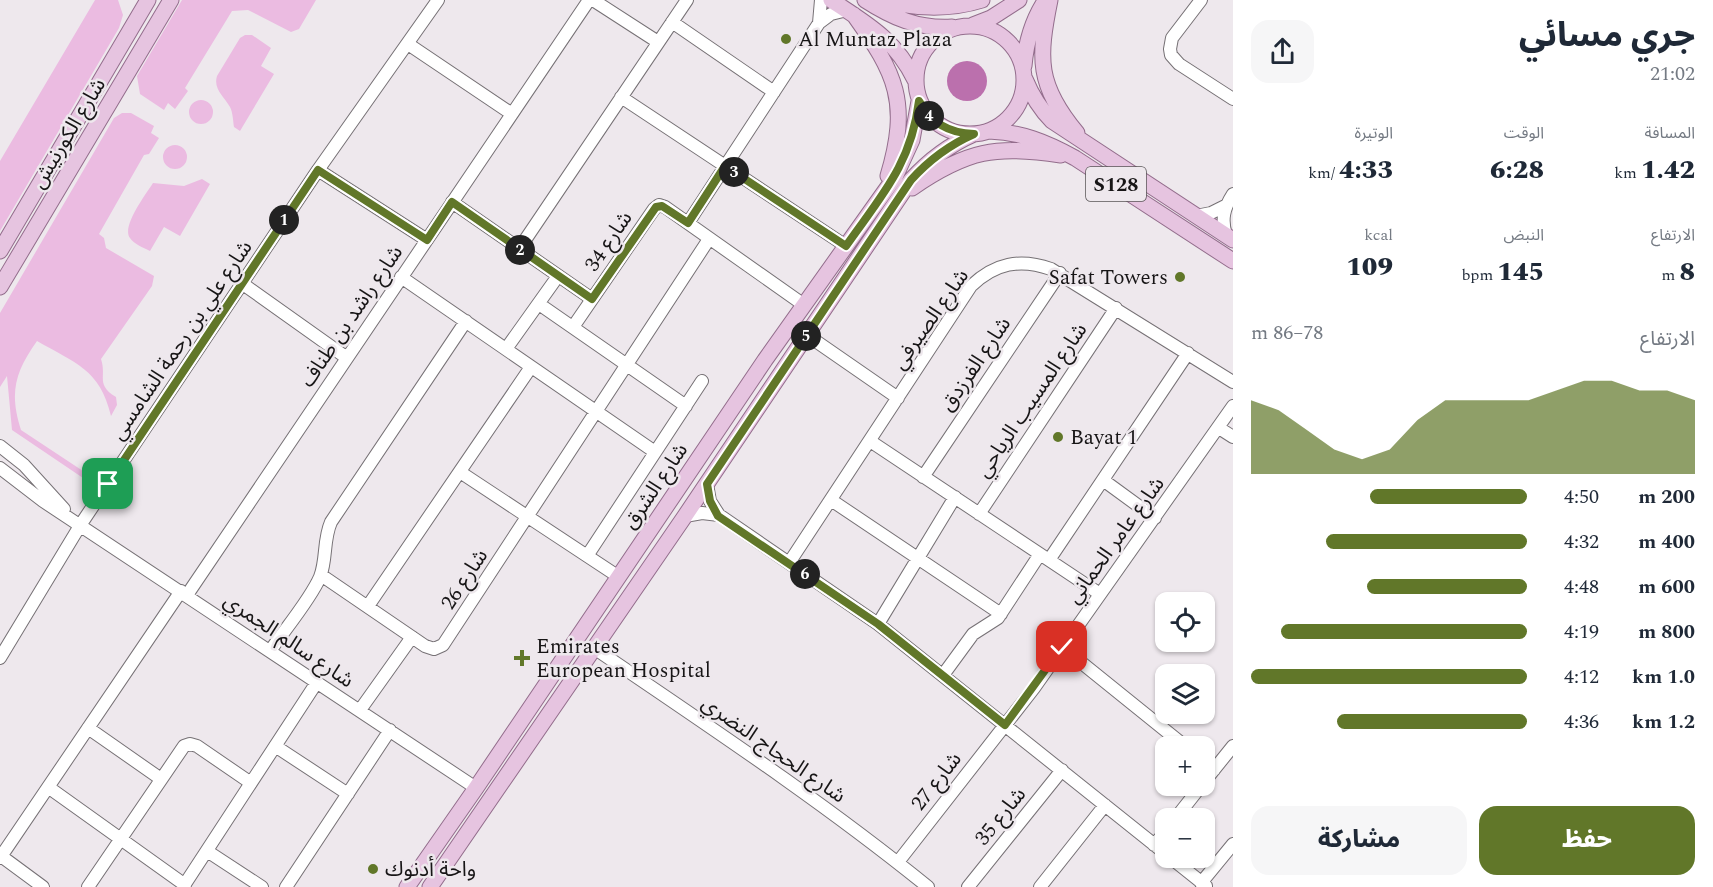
<!DOCTYPE html>
<html lang="ar">
<head>
<meta charset="utf-8">
<style>
  body { margin:0; font-family:Spectral,"Noto Sans Arabic",serif; background:#f6f6f7; color:#1f2937; direction:rtl; height:100vh; display:flex; flex-direction:column; font-size:22px; white-space:nowrap }
  * { box-sizing:border-box; margin:0 }
  p { font-size:20px; color:#747a83 }
  .icon { flex:none; width:33px; height:33px; fill:none; stroke:currentColor; stroke-width:2; stroke-linecap:round; stroke-linejoin:round }
  .map { position:relative; flex:1; overflow:hidden; direction:ltr }
  .sheet { display:flex; flex-direction:column; background:#fff; width:480px }
  .sheet>* { flex:none }
  .tools { position:absolute; left:1155px; top:592px; display:grid; gap:12px }
  .tools a { display:grid; place-items:center; width:60px; height:60px; border-radius:12px; background:#fff; box-shadow:0 2px 4px #0004; font-size:30px }
  .pin { position:absolute; display:grid; place-items:center; width:51px; height:51px; color:#fff; margin:-26px; border-radius:12px; box-shadow:0 3px 9px #0006 }
  .km { position:absolute; width:30px; height:30px; margin:-15px; border-radius:50%; background:#222; color:#fff; font-size:16px; line-height:30px; text-align:center }
  .round { display:grid; place-items:center; flex:none; width:63px; height:63px; border-radius:18px; background:#f6f6f7 }
  .headline { display:flex; align-items:center; justify-content:space-between; height:102px; padding:0 18px }
  h1 { font-size:33px; font-weight:800; line-height:45px }
  .metrics { display:grid; grid-template-columns:repeat(3,1fr); gap:9px; height:102px; padding:6px 18px }
  .metrics div { display:grid; align-content:center }
  .metrics b { font-size:26px; font-weight:800 }
  .metrics small { font-size:16px; font-weight:400 }
  .metrics p { font-size:16px }
  .chart { height:168px; padding:12px 18px }
  .chart p { display:flex; justify-content:space-between }
  .chart svg { width:100%; height:108px; margin-top:6px; fill:#617729; opacity:.7 }
  .cta { display:flex; gap:12px; margin-top:auto; padding:12px 18px }
  .cta a { flex:1; height:69px; border-radius:18px; background:#617729; color:#fff; font-size:24px; font-weight:800; line-height:69px; text-align:center }
  .cta a+a { background:#f6f6f7; color:#1f2937 }
  ul { padding:0 18px; list-style:none; font-size:20px }
  li { display:grid; grid-template-columns:96px 72px 1fr; align-items:center; height:45px }
  li i { height:15px; border-radius:8px; background:#617729 }
  main { display:flex; flex:1; min-height:0 }
  .map>svg:first-child { display:block }
  .green { fill:#ebbbe1 }
  .water { fill:#bb70ad }
  .lines { fill:none; stroke-linecap:round; stroke-linejoin:round }
  .minor-casing { stroke:#767175; stroke-width:14 }
  .major-casing { stroke:#936d8c; stroke-width:17 }
  .minor { stroke:#fff; stroke-width:12 }
  .major { stroke:#e6c4e0; stroke-width:15 }
  .route-casing { stroke:#fff; stroke-width:12 }
  .route { stroke:#617729; stroke-width:8 }
  .poi-dot { fill:#617729; stroke:#eee8ed; stroke-width:2 }
  .labels { text-anchor:middle; stroke-width:5; stroke-linejoin:round; paint-order:stroke }
  .shield { fill:#eee8ed; stroke:#585456; stroke-width:1.5 }
  .shield-label { font-size:20px; font-weight:bold; fill:#171516 }
  .poi-label { font-size:21px; fill:#171516; stroke:#eee8ed; text-anchor:start }
  .street-label { font-size:21px; fill:#171516; stroke:#eee8ed }
</style>
</head>
<body>
<main>
<section class="sheet">
<div class="headline"><div><h1>جري مسائي</h1><p>21:02</p></div><a class="round"><svg class="icon" aria-label="share" viewBox="0 0 24 24"><path d="M12 15V3M7 8l5-5 5 5M5 13v7h14v-7"/></svg></a></div>
<div class="metrics">
<div><p>المسافة</p><b>1.42<small> km</small></b></div>
<div><p>الوقت</p><b>6:28</b></div>
<div><p>الوتيرة</p><b>4:33<small> /km</small></b></div>
</div>
<div class="metrics">
<div><p>الارتفاع</p><b>8<small> m</small></b></div>
<div><p>النبض</p><b>145<small> bpm</small></b></div>
<div><p>kcal</p><b>109</b></div>
</div>
<div class="chart"><p><span>الارتفاع</span>78–86 m</p>
<svg viewBox="0 0 160 44" preserveAspectRatio="none"><path d="M0 44V14L10 18L20 26L30 34L40 38L50 34L60 22L70 14L80 14L90 14L100 14L110 10L120 6L130 6L140 10L150 10L160 14V44z"/></svg>
</div>
<ul>
<li><b>200 m</b>4:50<i style="width:57%"></i></li>
<li><b>400 m</b>4:32<i style="width:73%"></i></li>
<li><b>600 m</b>4:48<i style="width:58%"></i></li>
<li><b>800 m</b>4:19<i style="width:89%"></i></li>
<li><b>1.0 km</b>4:12<i style="width:100%"></i></li>
<li><b>1.2 km</b>4:36<i style="width:69%"></i></li>
</ul>
<div class="cta"><a>حفظ</a><a>مشاركة</a></div>
</section>
<div class="map">
<svg width="1233" height="887" viewBox="0 0 1233 887">
  <rect width="100%" height="100%" fill="#eee8ed"/>
  <path class="green" d="M 95,0 L 118,0 L 123,15 L 119,28 L 0,231 L 0,161 Z
    M 182,0 L 316,0 L 299,29 L 291,32 L 248,10 L 232,11 L 185,88 L 188,91 L 175,109 L 168,103 L 164,110 L 140,94 L 137,76 Z
    M 245,35 L 252,35 L 271,48 L 261,66 L 274,74 L 240,131 L 234,127 C 233,121 233,113 230,107 C 224,96 213,89 217,76 L 240,38 Z
    M189 112a12 12 0 1 1 24 0a12 12 0 1 1-24 0Z
    M 122,113 L 131,113 L 154,126 L 151,133 L 159,138 L 149,154 L 144,155 L 99,234 L 104,238 L 106,248 L 154,276 L 152,286 L 101,359 C 107,377 95,384 116,397 L 117,405 L 111,416 C 100,369 75,363 37,341 C 15,372 9,393 21,430 L 86,473 L 86,480 L 12,430 L 7,376 L 0,387 L 0,313 L 114,118 Z
    M163 157a12 12 0 1 1 24 0a12 12 0 1 1-24 0Z
    M 202,179 L 210,184 L 180,236 L 164,227 L 150,251 C 144,248 134,244 130,238 C 121,227 146,194 153,183 L 184,186 Z"/>
  <path class="water" d="M947 81a20 20 0 1 1 40 0a20 20 0 1 1-40 0Z"/>
  <g class="lines">
    <g class="minor-casing">
      <path id="minor" d="M 593,0 L 658,42
        M 1201,0 L 1172,38 L 1170,49 L 1171,55 L 1179,64 L 1233,99
        M 672,22 L 774,92
        M 819,23 L 821,0
        M 408,44 L 512,114
        M 621,97 L 846,246
        M 318,170 L 427,240
        M 452,202 L 592,299
        M 1196,216 L 1211,213 L 1225,206
        M 688,223 L 819,23 L 831,14 L 847,10
        M 1226,235 C 1221,219 1224,208 1233,194
        M 519,249 L 687,0
        M 401,277 L 655,452
        M 243,284 L 347,358
        M 539,304 L 686,406
        M 573,327 L 654,209 L 659,205 L 665,207 L 804,305
        M 807,335 L 898,398
        M 506,349 L 558,276
        M 1219,428 L 1233,437
        M 870,441 L 1100,594
        M 0,446 L 24,465 L 64,509
        M 0,468 L 43,501 L 476,788
        M 460,472 L 619,577
        M 923,477 L 1060,273
        M 1103,480 L 1155,518
        M 707,484 L 710,501 L 719,515
        M 831,500 L 1001,614
        M 979,514 L 1116,308
        M 685,516 L 702,513 L 719,515 L 878,624 L 1166,854
        M 587,556 L 702,381
        M 1049,560 L 1188,353
        M 789,563 L 971,286 C 995,263 1020,258 1051,269 L 1233,382
        M 321,575 L 425,646 L 434,649 L 443,645 L 709,239
        M 187,595 L 589,0
        M 368,606 L 531,367
        M 878,624 L 955,497
        M 1062,647 L 1186,747
        M 594,648 C 707,725 822,801 928,887
        M 270,651 C 285,629 310,600 320,577 C 327,559 323,540 331,522 L 466,321
        M 0,658 L 81,524 L 318,170 L 438,0
        M 943,675 L 973,634 L 998,618 L 1040,554
        M 360,710 L 412,637
        M 88,728 L 161,779
        M 275,746 L 348,794
        M 1204,762 L 1214,770
        M 1204,782 L 1233,746
        M 48,787 L 185,885
        M 1175,819 L 1201,786
        M 1154,845 L 1166,831
        M 207,851 L 262,887
        M 1,856 L 43,887
        M 0,858 L 181,591
        M 1171,858 L 1206,886
        M 898,862 L 1034,688 L 1233,406
        M 1201,883 L 1233,844
        M 88,887 L 184,746 L 190,744 L 197,746 L 251,783
        M 183,887 L 317,682
        M 286,887 L 390,730
        M 968,887 L 1062,770
        M 1040,887 L 1105,805"/>
    </g>
    <g class="major-casing">
      <path id="major" d="M 831,0 C 867,24 895,39 915,80
        M 865,0 C 893,18 918,29 952,27
        M 878,0 C 913,8 947,11 982,0
        M 1050,0 C 1038,59 1037,85 1077,133
        M 854,15 C 896,74 910,102 888,176
        M 973,25 L 991,18 L 1019,0
        M916 80a54 54 0 1 1 108 0a54 54 0 1 1-108 0Z
        M 1024,66 C 1026,42 1032,21 1045,1
        M 1025,79 C 1032,96 1039,108 1052,121 L 1233,240
        M 989,131 C 1021,132 1046,142 1075,158 L 1233,261
        M 912,188 C 967,150 996,145 1061,155
        M 0,251 L 148,0
        M 0,287 L 171,0
        M 407,887 L 476,788 L 765,360 L 895,177 L 912,140 L 919,101
        M 430,887 L 685,516 L 911,180 C 930,159 949,145 974,134"/>
    </g>
    <use href="#minor" class="minor"/>
    <use href="#major" class="major"/>
  </g>
  <g class="lines">
    <g class="route-casing">
      <path id="route" d="M 108,484 L 318,170 L 427,240 L 452,202 L 592,299 L 656,207 L 662,206 L 688,223 L 725,166 L 846,246 C 881,196 911,165 919,101 C 932,123 948,133 974,134 C 949,145 930,159 911,180 L 707,484 L 710,501 L 718,516 L 878,624 L 1005,725 L 1062,647"/>
    </g>
    <use href="#route" class="route"/>
  </g>
  <g class="poi-dot">
    <circle cx="786" cy="39" r="6"/>
    <circle cx="1180" cy="277" r="6"/>
    <circle cx="1058" cy="437" r="6"/>
    <path d="M519 649h6v6h6v6h-6v6h-6v-6h-6v-6h6z"/>
    <circle cx="373" cy="869" r="6"/>
  </g>
  <g class="labels">
    <rect class="shield" x="1086" y="167" width="60" height="34" rx="4.5"/>
    <g class="shield-label">
      <text x="1116" y="191">S128</text>
    </g>
    <g class="poi-label">
      <text x="798" y="46">Al Muntaz Plaza</text>
      <text x="1168" y="284" text-anchor="end">Safat Towers</text>
      <text x="1070" y="444">Bayat 1</text>
      <text x="536" y="653">Emirates<tspan x="536" dy="24">European Hospital</tspan></text>
      <text x="385" y="876">واحة أدنوك</text>
    </g>
    <g class="street-label">
      <text transform="translate(68 133) rotate(-59)" y="7">شارع الكورنيش</text>
      <text transform="translate(608 241) rotate(-56)" y="7">شارع 34</text>
      <text transform="translate(351 316) rotate(-56)" y="7">شارع راشد بن طناف</text>
      <text transform="translate(930 319) rotate(-55)" y="7">شارع الصيرفي</text>
      <text transform="translate(181 340) rotate(-56)" y="7">شارع علي بن رحمة الشامسي</text>
      <text transform="translate(975 364) rotate(-56)" y="7">شارع الفرزدق</text>
      <text transform="translate(1031 400) rotate(-56)" y="7">شارع المسيب الرياحي</text>
      <text transform="translate(655 486) rotate(-56)" y="7">شارع الشرق</text>
      <text transform="translate(1115 540) rotate(-54)" y="7">شارع عامر الحماني</text>
      <text transform="translate(464 579) rotate(-57)" y="7">شارع 26</text>
      <text transform="translate(289 640) rotate(34)" y="7">شارع سالم الجمري</text>
      <text transform="translate(774 749) rotate(35)" y="7">شارع الحجاج النضري</text>
      <text transform="translate(936 781) rotate(-52)" y="7">شارع 27</text>
      <text transform="translate(1000 816) rotate(-51)" y="7">شارع 35</text>
    </g>
  </g>
</svg>
<div class="tools">
<a><svg class="icon" aria-label="locate" viewBox="0 0 24 24"><circle cx="12" cy="12" r="6"/><path d="M12 2v4M12 18v4M2 12h4M18 12h4"/></svg></a>
<a><svg class="icon" aria-label="layers" viewBox="0 0 24 24"><path d="M12 4l9 5-9 5-9-5zM3 14l9 5 9-5"/></svg></a>
<a>+</a>
<a>−</a>
</div>
<div class="pin" style="left:108px;top:484px;background:#1e9e55"><svg class="icon" aria-label="arrive" viewBox="0 0 24 24"><path d="M6 21V4h12l-3 4 3 4H6"/></svg></div>
<div class="pin" style="left:1062px;top:647px;background:#d93025"><svg class="icon" aria-label="check" viewBox="0 0 24 24"><path d="M5 12l5 5 9-10"/></svg></div>
<b class="km" style="left:284px;top:220px">1</b>
<b class="km" style="left:520px;top:250px">2</b>
<b class="km" style="left:734px;top:172px">3</b>
<b class="km" style="left:929px;top:116px">4</b>
<b class="km" style="left:806px;top:336px">5</b>
<b class="km" style="left:805px;top:574px">6</b>
</div>
</main>
</body>
</html>
